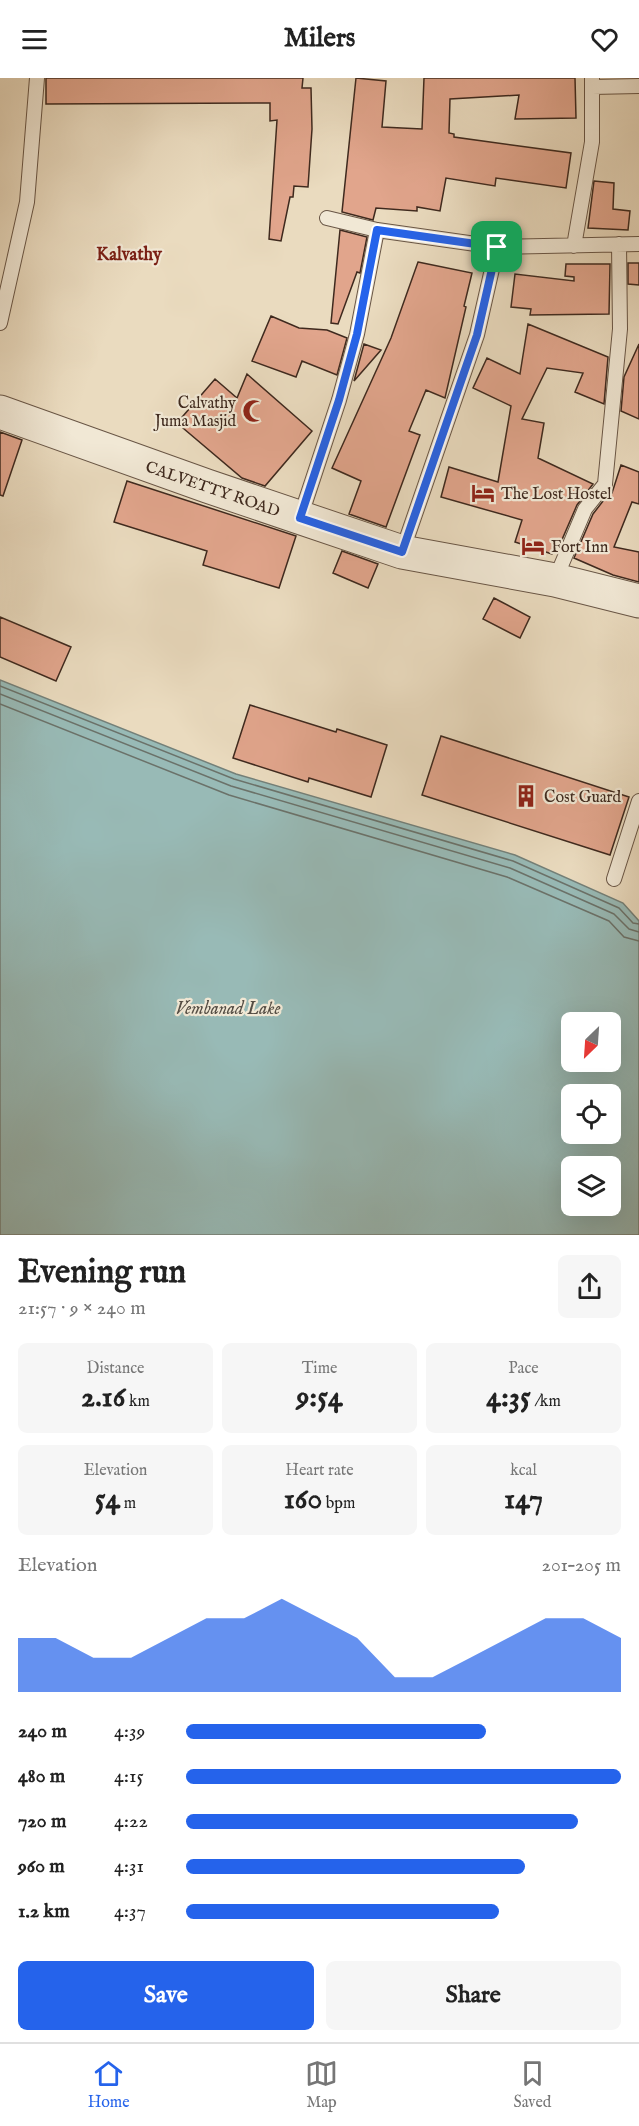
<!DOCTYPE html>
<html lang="en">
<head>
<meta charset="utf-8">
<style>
  body { margin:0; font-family:"IM FELL English",serif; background:#f6f6f6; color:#222; height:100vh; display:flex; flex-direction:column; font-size:22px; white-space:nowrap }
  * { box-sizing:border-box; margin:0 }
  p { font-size:20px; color:#767676 }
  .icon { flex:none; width:33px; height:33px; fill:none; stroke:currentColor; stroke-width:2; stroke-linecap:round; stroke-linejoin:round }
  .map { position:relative; height:1157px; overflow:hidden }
  .drawer { display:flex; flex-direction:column; background:#fff; flex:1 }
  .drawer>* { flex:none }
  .needle { width:39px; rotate:205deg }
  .tools { position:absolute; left:561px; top:934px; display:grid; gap:12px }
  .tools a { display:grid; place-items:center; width:60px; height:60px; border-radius:9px; background:#fff; box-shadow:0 6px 24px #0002; font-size:30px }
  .pin { position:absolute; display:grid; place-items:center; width:51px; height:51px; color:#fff; margin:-26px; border-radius:12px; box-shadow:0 3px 9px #0006 }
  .round { display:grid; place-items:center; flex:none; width:63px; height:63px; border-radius:9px; background:#f6f6f6 }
  .summary { display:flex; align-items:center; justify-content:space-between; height:102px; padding:0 18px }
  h1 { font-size:33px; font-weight:700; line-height:45px }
  .metrics { display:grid; grid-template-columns:repeat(3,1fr); gap:9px; height:102px; padding:6px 18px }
  .metrics div { display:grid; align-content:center; border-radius:9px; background:#f6f6f6; text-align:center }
  .metrics b { font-size:30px; font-weight:700 }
  .metrics small { font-size:16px; font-weight:400 }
  .metrics p { font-size:16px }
  .chart { height:168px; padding:12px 18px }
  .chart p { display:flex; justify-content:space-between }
  .chart svg { width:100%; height:108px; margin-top:6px; fill:#2563eb; opacity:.7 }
  .primary-button { display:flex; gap:12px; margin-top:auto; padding:12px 18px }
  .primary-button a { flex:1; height:69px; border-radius:9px; background:#2563eb; color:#fff; font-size:24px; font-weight:700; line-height:69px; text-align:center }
  .primary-button a+a { background:#f6f6f6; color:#222 }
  ul { padding:0 18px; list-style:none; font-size:20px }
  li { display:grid; grid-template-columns:96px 72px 1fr; align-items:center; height:45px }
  li i { height:15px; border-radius:8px; background:#2563eb }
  header { display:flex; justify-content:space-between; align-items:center; height:78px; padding:0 18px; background:#fff; font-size:27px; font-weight:700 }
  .tab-bar { display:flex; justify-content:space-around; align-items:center; height:84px; border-top:2px solid #e0e0e0; background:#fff; font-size:16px; color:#767676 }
  .tab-bar a { display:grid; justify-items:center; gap:3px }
  .tab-bar .selected { color:#2563eb }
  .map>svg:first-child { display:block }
  .water { fill:#98bab6; stroke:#748079; stroke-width:1.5; fill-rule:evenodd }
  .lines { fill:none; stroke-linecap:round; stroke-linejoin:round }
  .shore { stroke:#6b726a; stroke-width:1.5 }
  .building { fill:#e1a58c; stroke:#3e291e; stroke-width:1.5 }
  .service-casing { stroke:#695646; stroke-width:16 }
  .tertiary-casing { stroke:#695646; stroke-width:35 }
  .service { stroke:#f1e8d5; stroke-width:14 }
  .tertiary { stroke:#f1e8d5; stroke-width:33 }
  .route-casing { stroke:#fff; stroke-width:12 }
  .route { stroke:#2563eb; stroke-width:8 }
  .labels { text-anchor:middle; stroke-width:4.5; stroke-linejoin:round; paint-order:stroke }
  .poi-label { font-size:16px; fill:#3e291e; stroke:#f1e8d5; text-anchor:start }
  .street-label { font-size:16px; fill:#3e291e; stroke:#f1e8d5 }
  .neighbourhood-label { font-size:18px; font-weight:bold; fill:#7a1f14; stroke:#f1e8d5 }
  .water-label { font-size:18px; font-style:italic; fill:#544d44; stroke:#f1e8d5 }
</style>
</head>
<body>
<header><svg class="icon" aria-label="menu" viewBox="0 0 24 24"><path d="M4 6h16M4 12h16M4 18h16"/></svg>Milers<svg class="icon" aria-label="heart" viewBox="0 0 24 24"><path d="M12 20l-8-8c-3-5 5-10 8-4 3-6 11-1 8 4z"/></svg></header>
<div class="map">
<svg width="639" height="1157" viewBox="0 0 639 1157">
  <rect width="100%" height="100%" fill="#eadbbf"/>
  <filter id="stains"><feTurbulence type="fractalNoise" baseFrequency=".00333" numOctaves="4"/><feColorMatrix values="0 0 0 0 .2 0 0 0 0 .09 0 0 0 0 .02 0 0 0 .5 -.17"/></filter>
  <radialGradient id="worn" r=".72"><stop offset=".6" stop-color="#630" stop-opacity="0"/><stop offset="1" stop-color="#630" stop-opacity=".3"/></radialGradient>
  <path class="water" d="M 0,602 L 236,696 L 515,777 L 623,825 L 639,843 L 639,1157 L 0,1157 ZM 572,945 L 610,945 L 610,984 L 572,984 ZM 572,1017 L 610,1017 L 610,1056 L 572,1056 ZM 572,1089 L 610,1089 L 610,1128 L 572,1128 Z"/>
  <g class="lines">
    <path class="shore" d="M 0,608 L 234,701 L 513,783 L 619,830 L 633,845 L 639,846
      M 0,616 L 231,708 L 510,790 L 614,836 L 629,851 L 639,854
      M 0,626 L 229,717 L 507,799 L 609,843 L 624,859 L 639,863"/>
  </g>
  <path class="building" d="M 46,0 L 303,0 L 302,10 L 311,10 L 312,51 L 308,109 L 294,108 L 293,119 L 290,119 L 281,163 L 269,161 L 277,42 L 270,43 L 270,25 L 46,26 Z
    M 356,0 L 386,3 L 382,49 L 422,51 L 424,0 L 575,0 L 576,40 L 515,41 L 519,17 L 450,21 L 449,55 L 454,56 L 454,59 L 571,75 L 566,110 L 496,100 L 495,108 L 446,100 L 440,133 L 417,129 L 417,133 L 376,130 L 373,142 L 342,134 Z
    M 594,103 L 614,105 L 613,131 L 630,133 L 628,152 L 588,150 Z
    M 340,152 L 367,159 L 360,195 L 357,194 L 338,246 L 331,245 Z
    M 418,184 L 472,195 L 464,228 L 466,229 L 445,320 L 426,312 L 409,353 L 420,357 L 386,449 L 349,436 L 361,403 L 332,390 L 391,260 Z
    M 628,185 L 639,185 L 639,207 L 628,206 Z
    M 566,186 L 610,186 L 609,236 L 530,237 L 531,231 L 511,229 L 515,196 L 574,203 L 574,199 L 565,198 Z
    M 271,238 L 299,250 L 327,252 L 347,260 L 337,297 L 302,283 L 296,299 L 252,283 Z
    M 528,246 L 608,279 L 604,326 L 575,314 L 583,295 L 547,290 L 522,341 L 544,345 L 538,380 L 593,406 L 577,427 L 557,473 L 553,472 L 552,476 L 515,464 L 522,442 L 441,419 L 449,389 L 498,404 L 511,328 L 473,310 L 487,280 L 520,296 Z
    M 364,266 L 381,272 L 354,303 Z
    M 639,266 L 639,341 L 621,333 L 624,299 Z
    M 247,296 L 312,353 L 265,408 L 242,400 L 177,345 L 215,301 L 237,320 Z
    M 0,354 L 22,362 L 3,418 L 0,417 Z
    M 621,387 L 639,394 L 639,426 L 632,424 L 614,469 L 639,474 L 639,504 L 613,497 L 574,480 L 593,436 L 610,414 L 612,415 Z
    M 127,403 L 296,458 L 279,510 L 203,487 L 207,473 L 114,444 Z
    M 342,473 L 378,486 L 368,510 L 333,495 Z
    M 494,520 L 530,539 L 520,560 L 483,541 Z
    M 0,539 L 71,569 L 56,603 L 0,579 Z
    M 250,627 L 336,654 L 337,651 L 387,667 L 371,719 L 309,700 L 308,704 L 233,680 Z
    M 441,658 L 629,719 L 610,777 L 422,717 Z"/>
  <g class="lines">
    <g class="service-casing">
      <path id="service" d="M 592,9 L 639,8
        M 327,140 L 377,152 L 497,169 L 639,166
        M 574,168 L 592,64 L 592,0
        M 0,245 L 27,124 L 37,0
        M 300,440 L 339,322 L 357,256 L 377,152
        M 402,474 L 477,257 L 497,169
        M 555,502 L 585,431 L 605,406 L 620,251 L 619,166
        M 614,801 L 639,723"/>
    </g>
    <g class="tertiary-casing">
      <path id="tertiary" d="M 0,334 L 207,408 L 402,474 L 555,502 L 639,523"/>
    </g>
    <use href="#service" class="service"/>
    <use href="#tertiary" class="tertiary"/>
  </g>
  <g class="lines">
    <g class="route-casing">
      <path id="route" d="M 377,152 L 497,169 L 477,257 L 402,474 L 300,440 L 339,322 L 357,256 Z"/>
    </g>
    <use href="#route" class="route"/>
  </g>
  <defs>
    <g id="mosque-bare" transform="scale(1.8)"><path d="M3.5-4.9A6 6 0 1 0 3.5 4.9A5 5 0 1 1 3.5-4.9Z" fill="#8f2418" stroke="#f1e8d5" stroke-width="2.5" paint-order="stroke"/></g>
    <g id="hotel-bare" transform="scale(1.8)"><path d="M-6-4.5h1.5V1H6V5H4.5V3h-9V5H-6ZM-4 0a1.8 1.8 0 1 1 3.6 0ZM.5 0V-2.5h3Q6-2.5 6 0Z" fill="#8f2418" stroke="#f1e8d5" stroke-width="2.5" paint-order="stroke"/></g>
    <g id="building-bare" transform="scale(1.8)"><path d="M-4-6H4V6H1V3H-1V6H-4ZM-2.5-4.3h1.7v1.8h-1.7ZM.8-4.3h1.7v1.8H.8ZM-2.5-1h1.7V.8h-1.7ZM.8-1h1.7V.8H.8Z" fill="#8f2418" stroke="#f1e8d5" stroke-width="2.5" paint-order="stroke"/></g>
  </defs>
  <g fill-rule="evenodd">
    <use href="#mosque-bare" x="254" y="333"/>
    <use href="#hotel-bare" x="483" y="415"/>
    <use href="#hotel-bare" x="533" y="468"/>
    <use href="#building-bare" x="526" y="718"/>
  </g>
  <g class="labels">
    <g class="poi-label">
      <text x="236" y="330" text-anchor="end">Calvathy<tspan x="236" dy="18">Juma Masjid</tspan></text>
      <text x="501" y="421">The Lost Hostel</text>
      <text x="551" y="474">Fort Inn</text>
      <text x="544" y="724">Cost Guard</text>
    </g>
    <g class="street-label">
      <text transform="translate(213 410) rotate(19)" y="6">CALVETTY ROAD</text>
    </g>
    <g class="neighbourhood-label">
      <text x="129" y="182">Kalvathy</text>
    </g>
    <g class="water-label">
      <text x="228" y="936">Vembanad Lake</text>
    </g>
  </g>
  <rect width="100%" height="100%" filter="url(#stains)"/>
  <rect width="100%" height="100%" fill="url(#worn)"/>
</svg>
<div class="tools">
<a><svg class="needle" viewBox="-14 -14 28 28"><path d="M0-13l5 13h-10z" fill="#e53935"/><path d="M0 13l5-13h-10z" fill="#767676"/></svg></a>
<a><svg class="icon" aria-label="locate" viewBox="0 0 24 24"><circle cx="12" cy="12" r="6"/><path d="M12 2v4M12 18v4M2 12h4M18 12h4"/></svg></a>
<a><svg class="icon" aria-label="layers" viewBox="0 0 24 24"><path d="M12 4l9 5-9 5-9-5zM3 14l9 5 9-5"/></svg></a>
</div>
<div class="pin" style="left:497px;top:169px;background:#1e9e55"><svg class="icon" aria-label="arrive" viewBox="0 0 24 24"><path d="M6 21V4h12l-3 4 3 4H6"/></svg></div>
</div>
<section class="drawer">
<div class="summary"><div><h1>Evening run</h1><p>21:57 · 9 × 240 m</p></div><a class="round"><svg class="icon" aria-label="share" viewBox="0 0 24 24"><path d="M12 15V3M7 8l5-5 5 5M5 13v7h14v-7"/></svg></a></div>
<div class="metrics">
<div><p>Distance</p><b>2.16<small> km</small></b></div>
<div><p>Time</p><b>9:54</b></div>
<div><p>Pace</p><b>4:35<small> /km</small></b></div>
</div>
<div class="metrics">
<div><p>Elevation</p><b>54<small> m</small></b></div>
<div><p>Heart rate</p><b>160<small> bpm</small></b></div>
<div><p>kcal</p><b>147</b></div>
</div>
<div class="chart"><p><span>Elevation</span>201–205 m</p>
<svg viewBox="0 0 160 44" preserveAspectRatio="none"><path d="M0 44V22L10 22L20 30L30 30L40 22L50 14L60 14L70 6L80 14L90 22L100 38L110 38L120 30L130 22L140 14L150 14L160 22V44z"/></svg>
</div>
<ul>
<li><b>240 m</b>4:39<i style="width:69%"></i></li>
<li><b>480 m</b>4:15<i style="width:100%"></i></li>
<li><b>720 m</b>4:22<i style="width:90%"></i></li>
<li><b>960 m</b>4:31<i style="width:78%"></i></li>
<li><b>1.2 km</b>4:37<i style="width:72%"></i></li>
</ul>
<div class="primary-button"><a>Save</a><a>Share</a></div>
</section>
<nav class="tab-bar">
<a class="selected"><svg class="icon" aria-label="home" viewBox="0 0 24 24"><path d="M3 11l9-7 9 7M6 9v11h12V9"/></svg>Home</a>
<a><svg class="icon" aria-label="map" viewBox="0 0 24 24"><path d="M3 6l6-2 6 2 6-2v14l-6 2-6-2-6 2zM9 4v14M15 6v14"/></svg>Map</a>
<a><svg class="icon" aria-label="saved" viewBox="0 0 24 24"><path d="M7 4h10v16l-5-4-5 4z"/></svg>Saved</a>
</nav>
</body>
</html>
